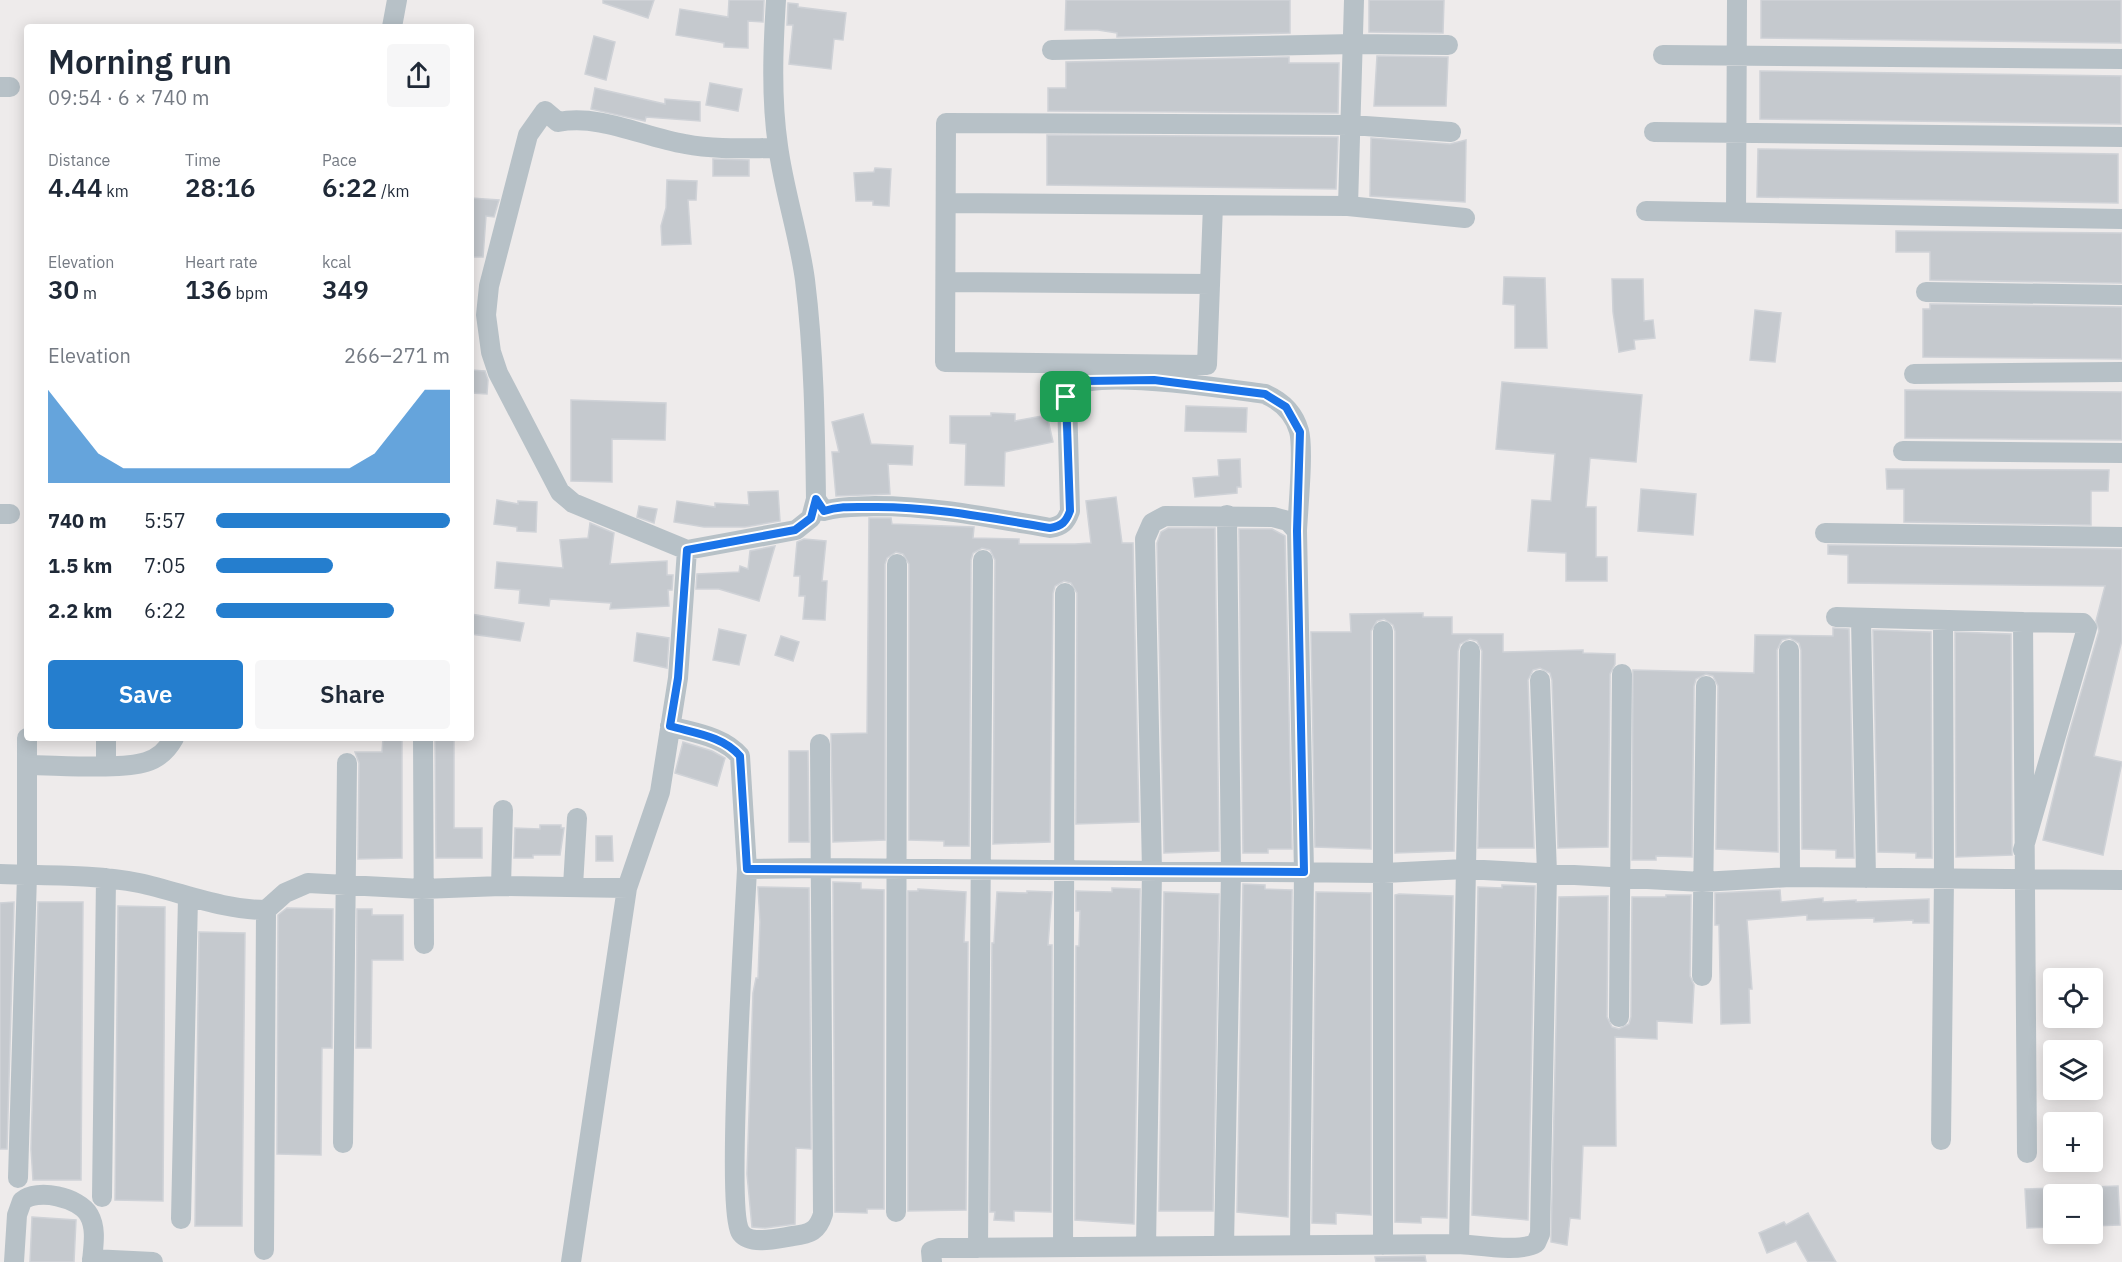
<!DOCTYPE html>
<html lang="en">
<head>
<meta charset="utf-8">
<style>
  body { margin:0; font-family:"IBM Plex Sans",sans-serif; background:#f6f6f7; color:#1f2937; height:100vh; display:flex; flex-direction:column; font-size:22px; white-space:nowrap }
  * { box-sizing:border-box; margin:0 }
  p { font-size:20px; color:#747a83 }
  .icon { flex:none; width:33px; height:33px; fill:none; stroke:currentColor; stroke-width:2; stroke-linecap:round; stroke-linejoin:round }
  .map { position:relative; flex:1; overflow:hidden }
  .side { position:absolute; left:24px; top:24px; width:450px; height:717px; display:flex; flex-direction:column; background:#fff; border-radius:6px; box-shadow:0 3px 15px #0003 }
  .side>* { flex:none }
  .tools { position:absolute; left:2043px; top:968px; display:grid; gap:12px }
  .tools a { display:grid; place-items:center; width:60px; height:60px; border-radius:6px; background:#fff; box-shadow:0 3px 15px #0003; font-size:30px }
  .pin { position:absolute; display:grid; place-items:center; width:51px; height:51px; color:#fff; margin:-26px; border-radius:12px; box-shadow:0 3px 9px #0006 }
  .round { display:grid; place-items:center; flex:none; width:63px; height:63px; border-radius:6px; background:#f6f6f7 }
  .overview { display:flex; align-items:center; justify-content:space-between; height:102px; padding:0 24px }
  h1 { font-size:33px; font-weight:600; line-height:45px }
  .stats { display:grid; grid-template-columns:repeat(3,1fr); gap:9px; height:102px; padding:6px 24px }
  .stats div { display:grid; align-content:center }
  .stats b { font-size:26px; font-weight:600 }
  .stats small { font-size:16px; font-weight:400 }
  .stats p { font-size:16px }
  .chart { height:168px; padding:12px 24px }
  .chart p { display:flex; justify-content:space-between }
  .chart svg { width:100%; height:108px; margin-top:6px; fill:#257ece; opacity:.7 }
  .cta { display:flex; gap:12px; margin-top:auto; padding:12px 24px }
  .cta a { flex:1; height:69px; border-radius:6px; background:#257ece; color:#fff; font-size:24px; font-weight:600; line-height:69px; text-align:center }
  .cta a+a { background:#f6f6f7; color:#1f2937 }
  ul { padding:0 24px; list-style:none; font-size:20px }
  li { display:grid; grid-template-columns:96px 72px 1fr; align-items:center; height:45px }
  li i { height:15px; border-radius:8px; background:#257ece }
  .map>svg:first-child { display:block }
  .building { fill:#c5c9ce; stroke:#cfd2d7; stroke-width:1.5 }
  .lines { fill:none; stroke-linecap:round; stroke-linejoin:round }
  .minor { stroke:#b7c1c7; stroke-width:20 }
  .route-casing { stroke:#fff; stroke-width:12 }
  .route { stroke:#1a73e8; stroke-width:8 }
</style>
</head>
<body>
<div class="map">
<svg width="2122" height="1262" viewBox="0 0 2122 1262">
  <rect width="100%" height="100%" fill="#eeebeb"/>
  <path class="building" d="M 603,0 L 654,0 L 648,18 L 603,3 Z
    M 729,0 L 764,0 L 763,22 L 748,21 L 748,48 L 724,47 L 724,43 L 676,35 L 680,9 L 728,17 Z
    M 1066,0 L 1290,0 L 1290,33 L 1117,37 L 1117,33 L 1098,30 L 1065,30 Z
    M 1369,0 L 1444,0 L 1443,33 L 1369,32 Z
    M 1761,0 L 2121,0 L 2121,43 L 1761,38 Z
    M 788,3 L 798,4 L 798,7 L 846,13 L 843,40 L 834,39 L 831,69 L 789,64 L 793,25 L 787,25 Z
    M 594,36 L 615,42 L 606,80 L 585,74 Z
    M 1377,56 L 1448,57 L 1446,106 L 1374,106 Z
    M 1289,57 L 1289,63 L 1339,63 L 1338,113 L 1048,111 L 1048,88 L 1066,88 L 1066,62 Z
    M 1760,71 L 2121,76 L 2121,124 L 1760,119 Z
    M 710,83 L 742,89 L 738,111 L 706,105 Z
    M 595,88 L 665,104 L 665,99 L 700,102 L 700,121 L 646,117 L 645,121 L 591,109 Z
    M 1047,135 L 1338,137 L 1336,189 L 1047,185 Z
    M 1371,138 L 1450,144 L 1466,140 L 1465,202 L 1370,196 Z
    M 1758,149 L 2118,154 L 2118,203 L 1757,197 Z
    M 713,159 L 749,160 L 749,176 L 713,176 Z
    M 875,168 L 891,169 L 889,206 L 873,205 L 873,201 L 856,201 L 854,173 L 874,172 Z
    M 667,180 L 697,181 L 696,200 L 688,200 L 691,244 L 662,245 L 661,226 L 666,208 Z
    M 471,198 L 499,200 L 494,217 L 486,216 L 483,257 L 471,257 Z
    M 1896,231 L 2122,233 L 2122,283 L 1930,280 L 1930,252 L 1896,252 Z
    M 1504,277 L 1545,278 L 1547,348 L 1515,348 L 1515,305 L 1503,304 Z
    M 1612,279 L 1643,279 L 1644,321 L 1653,320 L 1655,338 L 1634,340 L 1635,349 L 1619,352 L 1613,312 Z
    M 1930,304 L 2122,307 L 2122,359 L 1923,357 L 1923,309 L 1930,309 Z
    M 1755,310 L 1781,313 L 1775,362 L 1750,360 Z
    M 471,370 L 485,371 L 488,380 L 487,394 L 471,393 Z
    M 1502,382 L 1642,395 L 1636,462 L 1590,458 L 1586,507 L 1596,507 L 1596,557 L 1607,557 L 1607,581 L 1566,581 L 1566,553 L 1528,551 L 1532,500 L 1551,501 L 1555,454 L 1496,449 Z
    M 1905,390 L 2122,392 L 2122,440 L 1905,438 Z
    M 571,400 L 666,403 L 665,440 L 612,439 L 612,482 L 571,481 Z
    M 1186,406 L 1247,408 L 1246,432 L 1185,431 Z
    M 991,413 L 1015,414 L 1015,421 L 1047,415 L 1053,442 L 1005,452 L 1004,486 L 965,485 L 966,444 L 950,443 L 950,416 L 991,416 Z
    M 863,414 L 871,444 L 913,446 L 912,465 L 888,464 L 890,494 L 836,496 L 832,452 L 839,452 L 832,422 Z
    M 1240,459 L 1241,487 L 1237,487 L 1237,493 L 1195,497 L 1193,478 L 1219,476 L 1218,460 Z
    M 1886,469 L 2109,470 L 2108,491 L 2091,491 L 2091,525 L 1904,522 L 1904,489 L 1887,489 Z
    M 1641,489 L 1696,494 L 1693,535 L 1638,531 Z
    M 778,491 L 780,521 L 745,527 L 704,527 L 674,522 L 677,501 L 715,507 L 715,503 L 749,505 L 748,492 Z
    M 1116,497 L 1122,543 L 1133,543 L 1139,822 L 1076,824 L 1077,593 L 1071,583 L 1064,581 L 1055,586 L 1053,593 L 1050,842 L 993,844 L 995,560 L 990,550 L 982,548 L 973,553 L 971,560 L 969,846 L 944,846 L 944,841 L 909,840 L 909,564 L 903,554 L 896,552 L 887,558 L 885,564 L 885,840 L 833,842 L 831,734 L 867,733 L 869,518 L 891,518 L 892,524 L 974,527 L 973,538 L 1019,539 L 1019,544 L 1075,544 L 1091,543 L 1086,501 Z
    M 497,500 L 518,504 L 518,501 L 537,502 L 536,532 L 517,531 L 517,527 L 494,524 Z
    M 639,506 L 657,509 L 654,523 L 637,517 Z
    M 590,523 L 614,533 L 610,564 L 667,561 L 667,575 L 673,575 L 672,590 L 668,590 L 669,606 L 610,609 L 611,603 L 550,599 L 549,606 L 519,603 L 520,590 L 495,588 L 497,562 L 563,568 L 560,540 L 588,538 Z
    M 1168,528 L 1215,528 L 1219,851 L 1164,853 L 1157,543 L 1161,532 Z
    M 1239,529 L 1272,529 L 1285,536 L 1292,849 L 1268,849 L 1268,853 L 1243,853 Z
    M 804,539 L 826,541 L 822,581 L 827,581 L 825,620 L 803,619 L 805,596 L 799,596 L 800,576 L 794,576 L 797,542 Z
    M 1828,545 L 2122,549 L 2122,640 L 2094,756 L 2122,762 L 2103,855 L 2043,840 L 2067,740 L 2099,631 L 2096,621 L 2105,586 L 1848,583 L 1848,555 L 1828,554 Z
    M 775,546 L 759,601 L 719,589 L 696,589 L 697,574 L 739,572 L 740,566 L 748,569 L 750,551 Z
    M 1423,613 L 1423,617 L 1452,617 L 1452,634 L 1503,634 L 1503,652 L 1583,650 L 1583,653 L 1615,654 L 1615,664 L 1610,674 L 1608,847 L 1558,848 L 1552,680 L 1550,673 L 1540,668 L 1533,670 L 1528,680 L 1534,848 L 1478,848 L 1482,651 L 1477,641 L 1470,639 L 1460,644 L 1458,651 L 1454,851 L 1395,853 L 1395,631 L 1393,625 L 1384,619 L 1377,621 L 1371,631 L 1371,849 L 1315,847 L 1311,632 L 1351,632 L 1350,614 Z
    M 471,614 L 524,623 L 520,641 L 471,634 Z
    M 1833,628 L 1849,629 L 1854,858 L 1836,858 L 1836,850 L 1802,849 L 1801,650 L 1799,643 L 1790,638 L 1782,640 L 1777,650 L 1778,852 L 1716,849 L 1718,686 L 1713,676 L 1706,674 L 1696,679 L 1694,686 L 1692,857 L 1656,856 L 1656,860 L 1632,860 L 1633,670 L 1754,673 L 1755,635 L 1833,636 Z
    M 719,629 L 746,635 L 739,665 L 713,660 Z
    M 1873,630 L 1931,632 L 1932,858 L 1916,858 L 1916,853 L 1878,852 Z
    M 1955,632 L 2011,634 L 2012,855 L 1956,857 Z
    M 637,633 L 669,638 L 667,668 L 634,661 Z
    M 781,636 L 799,642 L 793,661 L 775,655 Z
    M 383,738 L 402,738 L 402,858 L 358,859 L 359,763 L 355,752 L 382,752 Z
    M 435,738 L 454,738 L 454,828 L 482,828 L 482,858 L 436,858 Z
    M 683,742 L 712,751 L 725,758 L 717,786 L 675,773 Z
    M 789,751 L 808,751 L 809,842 L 789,842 Z
    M 540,825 L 561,825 L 561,828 L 564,828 L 560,855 L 533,855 L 533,858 L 514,858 L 515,828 L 540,829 Z
    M 596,836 L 612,836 L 613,861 L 596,861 Z
    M 833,882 L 861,883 L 861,889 L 884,890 L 884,1209 L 867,1209 L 867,1213 L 835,1212 Z
    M 1243,884 L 1265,885 L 1265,889 L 1292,890 L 1288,1217 L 1237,1212 Z
    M 1502,885 L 1535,886 L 1528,1220 L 1472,1215 L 1478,887 L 1502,888 Z
    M 758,887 L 809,888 L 811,1149 L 796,1148 L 795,1224 L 765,1228 L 752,1227 L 747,1174 L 753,993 L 756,978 L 758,978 L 760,922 Z
    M 1112,888 L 1140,889 L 1134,1224 L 1075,1220 L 1076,946 L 1079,946 L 1080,911 L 1076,911 L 1076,891 L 1112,892 Z
    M 918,889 L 966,892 L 964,942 L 968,942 L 966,1210 L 908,1211 L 908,891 L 918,891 Z
    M 1780,890 L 1781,902 L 1823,898 L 1823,902 L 1856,900 L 1856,902 L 1929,899 L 1929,923 L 1913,923 L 1913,920 L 1874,922 L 1874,918 L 1807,920 L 1807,915 L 1747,920 L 1752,989 L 1749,989 L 1750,1023 L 1721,1024 L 1719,925 L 1715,925 L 1715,893 Z
    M 1027,891 L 1052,892 L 1048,945 L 1052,945 L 1051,1212 L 1014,1211 L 1014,1221 L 994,1220 L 995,1212 L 990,1212 L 992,943 L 994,943 L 997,892 L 1027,893 Z
    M 1164,892 L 1219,894 L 1213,1211 L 1159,1211 Z
    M 1316,892 L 1371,893 L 1371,1215 L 1336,1213 L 1336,1224 L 1312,1223 Z
    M 1399,894 L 1453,896 L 1447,1218 L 1421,1217 L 1421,1223 L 1395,1222 L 1395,895 Z
    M 1666,895 L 1691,895 L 1690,976 L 1694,985 L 1692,1023 L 1657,1021 L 1657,1039 L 1615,1037 L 1616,1146 L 1583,1146 L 1580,1219 L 1570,1218 L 1567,1245 L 1551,1242 L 1559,897 L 1608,896 L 1607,1017 L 1612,1027 L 1619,1029 L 1629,1024 L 1631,1017 L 1632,897 L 1666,897 Z
    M 14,902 L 7,1149 L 0,1149 L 0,903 Z
    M 38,902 L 83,902 L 81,1180 L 33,1180 L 31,1149 Z
    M 118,906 L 165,907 L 163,1201 L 115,1200 Z
    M 287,908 L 333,909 L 332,1048 L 322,1048 L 321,1155 L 277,1154 L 278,915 Z
    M 357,909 L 372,909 L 372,915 L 403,915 L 403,960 L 372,960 L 371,1048 L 356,1048 Z
    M 199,932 L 245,933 L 242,1226 L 195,1226 Z
    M 2118,1186 L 2120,1225 L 2092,1226 L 2092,1187 Z
    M 2054,1188 L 2054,1227 L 2027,1228 L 2025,1189 Z
    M 1808,1213 L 1836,1262 L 1808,1262 L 1796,1241 L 1767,1253 L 1759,1233 L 1784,1222 L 1786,1225 Z
    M 32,1217 L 76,1220 L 74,1262 L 30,1262 Z
    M 1425,1256 L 1426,1262 L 1376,1262 L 1375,1257 Z"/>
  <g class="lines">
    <path class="minor" d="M 776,0 C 773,48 771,98 778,146 C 784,191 799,235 805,280 C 814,353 815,425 816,499 L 811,518 L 796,530 L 687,550 L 573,503 L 560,492 L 498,373 L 491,352 L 486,315 L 489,286 L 528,135 L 545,111 L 558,122 C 601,114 643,137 685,144 C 716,150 747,148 778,148
      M 392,27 L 397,0
      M 1052,50 L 1354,44 L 1448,45
      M 1663,55 L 2122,59
      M 0,87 L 10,87
      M 1654,132 L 2122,137
      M 947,203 L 1348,206 L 1354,0
      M 1213,205 L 1207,365 L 945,362 L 946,123 L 1351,125 L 1451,132
      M 1348,206 L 1465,218
      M 1646,211 L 2122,219
      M 1736,213 L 1737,0
      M 946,282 L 1210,284
      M 1926,292 L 2122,295
      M 1914,374 L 2122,372
      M 1903,451 L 2122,453
      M 816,499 L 824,511 C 841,506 857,507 875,506 C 934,506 992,518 1050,528 C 1062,526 1066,522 1070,511 L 1067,397 L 1070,388 C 1097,368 1227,389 1265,394 C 1281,401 1294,413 1299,431 C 1304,449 1298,509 1297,531
      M 0,514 L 10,514
      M 1825,533 L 2122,537
      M 1836,617 L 2023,622
      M 1861,618 L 1866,878
      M 1383,631 L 1383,1245
      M 1789,650 L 1790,877
      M 670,726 C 694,733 723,736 740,756 L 747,869
      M 423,738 L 424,944
      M 820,744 L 823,1214 C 818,1231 810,1234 793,1236 C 779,1238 751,1246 741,1233 C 725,1213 745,916 747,869 L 821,868 L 1384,873 L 1465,869 L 1702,882 L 1790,877 L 2122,880
      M 106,764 L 106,738
      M 27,765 C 57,765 121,770 146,762 C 159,758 168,749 174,738
      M 2023,850 L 2087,628 L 2083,623 L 2023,622 L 2027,1153
      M 0,874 C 46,876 93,874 139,883 C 181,892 222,910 266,910 L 285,893 L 308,883 L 422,889 L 501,886 L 627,888
      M 501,886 L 503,810
      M 573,886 L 577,818
      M 1702,976 L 1706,686
      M 1619,1017 L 1622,674
      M 1941,1140 L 1944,878 L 1943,620
      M 343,1143 L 347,763
      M 18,1178 L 27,875 L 27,738
      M 102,1197 L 106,878
      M 896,1212 L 897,564
      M 181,1219 L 188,897
      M 1459,1244 L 1470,651
      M 1224,1246 L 1231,872 L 1227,515
      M 1063,1247 L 1065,593
      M 1146,1247 L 1152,871 L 1145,539 L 1152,523 L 1165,516 L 1273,517 L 1288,521 L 1297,531 L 1304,872 L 1300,1245
      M 978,1248 L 983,560
      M 264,1250 L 266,910
      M 92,1259 L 153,1262
      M 14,1262 L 17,1215 L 22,1201 C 37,1188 79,1197 89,1215 C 97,1229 93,1247 92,1262
      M 571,1262 L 627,888 L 660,792 L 678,678 L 687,550
      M 932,1262 L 931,1251 L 939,1248 L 1459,1244 C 1477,1245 1521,1253 1536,1243 L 1540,1234 L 1547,873 L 1540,680"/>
  </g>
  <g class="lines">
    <g class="route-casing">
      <path id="route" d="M 1154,380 L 1265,394 L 1286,407 L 1300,432 L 1297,531 L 1304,872 L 747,869 L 740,756 C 723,736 694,733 670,726 L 678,678 L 687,550 L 795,530 L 811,518 L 816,499 L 824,511 C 839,506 854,507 870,507 C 931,506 990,518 1050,528 C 1062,526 1066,522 1070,511 L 1066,397 L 1070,388 L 1086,381 Z"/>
    </g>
    <use href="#route" class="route"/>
  </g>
</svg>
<div class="tools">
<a><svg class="icon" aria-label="locate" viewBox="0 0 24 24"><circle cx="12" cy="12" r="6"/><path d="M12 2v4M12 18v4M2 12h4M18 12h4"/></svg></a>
<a><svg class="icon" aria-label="layers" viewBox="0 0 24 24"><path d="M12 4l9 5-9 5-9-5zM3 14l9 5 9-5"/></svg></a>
<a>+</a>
<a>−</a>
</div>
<div class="pin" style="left:1066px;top:397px;background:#1e9e55"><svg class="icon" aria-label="arrive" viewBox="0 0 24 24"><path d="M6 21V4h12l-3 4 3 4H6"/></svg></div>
<section class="side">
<div class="overview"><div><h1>Morning run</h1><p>09:54 · 6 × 740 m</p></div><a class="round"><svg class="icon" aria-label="share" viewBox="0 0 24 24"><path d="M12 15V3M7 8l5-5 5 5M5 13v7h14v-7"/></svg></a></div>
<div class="stats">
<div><p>Distance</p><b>4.44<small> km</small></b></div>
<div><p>Time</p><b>28:16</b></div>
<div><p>Pace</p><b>6:22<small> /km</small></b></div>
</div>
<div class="stats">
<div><p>Elevation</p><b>30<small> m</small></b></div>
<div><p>Heart rate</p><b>136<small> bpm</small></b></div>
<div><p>kcal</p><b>349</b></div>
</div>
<div class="chart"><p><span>Elevation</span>266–271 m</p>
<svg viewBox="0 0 160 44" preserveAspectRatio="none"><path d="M0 44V6L10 19L20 32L30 38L40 38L50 38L60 38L70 38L80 38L90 38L100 38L110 38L120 38L130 32L140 19L150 6L160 6V44z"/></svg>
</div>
<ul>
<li><b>740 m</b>5:57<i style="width:100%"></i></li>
<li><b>1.5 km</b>7:05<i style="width:50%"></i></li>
<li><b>2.2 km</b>6:22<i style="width:76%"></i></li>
</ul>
<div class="cta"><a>Save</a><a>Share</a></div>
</section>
</div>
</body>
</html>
